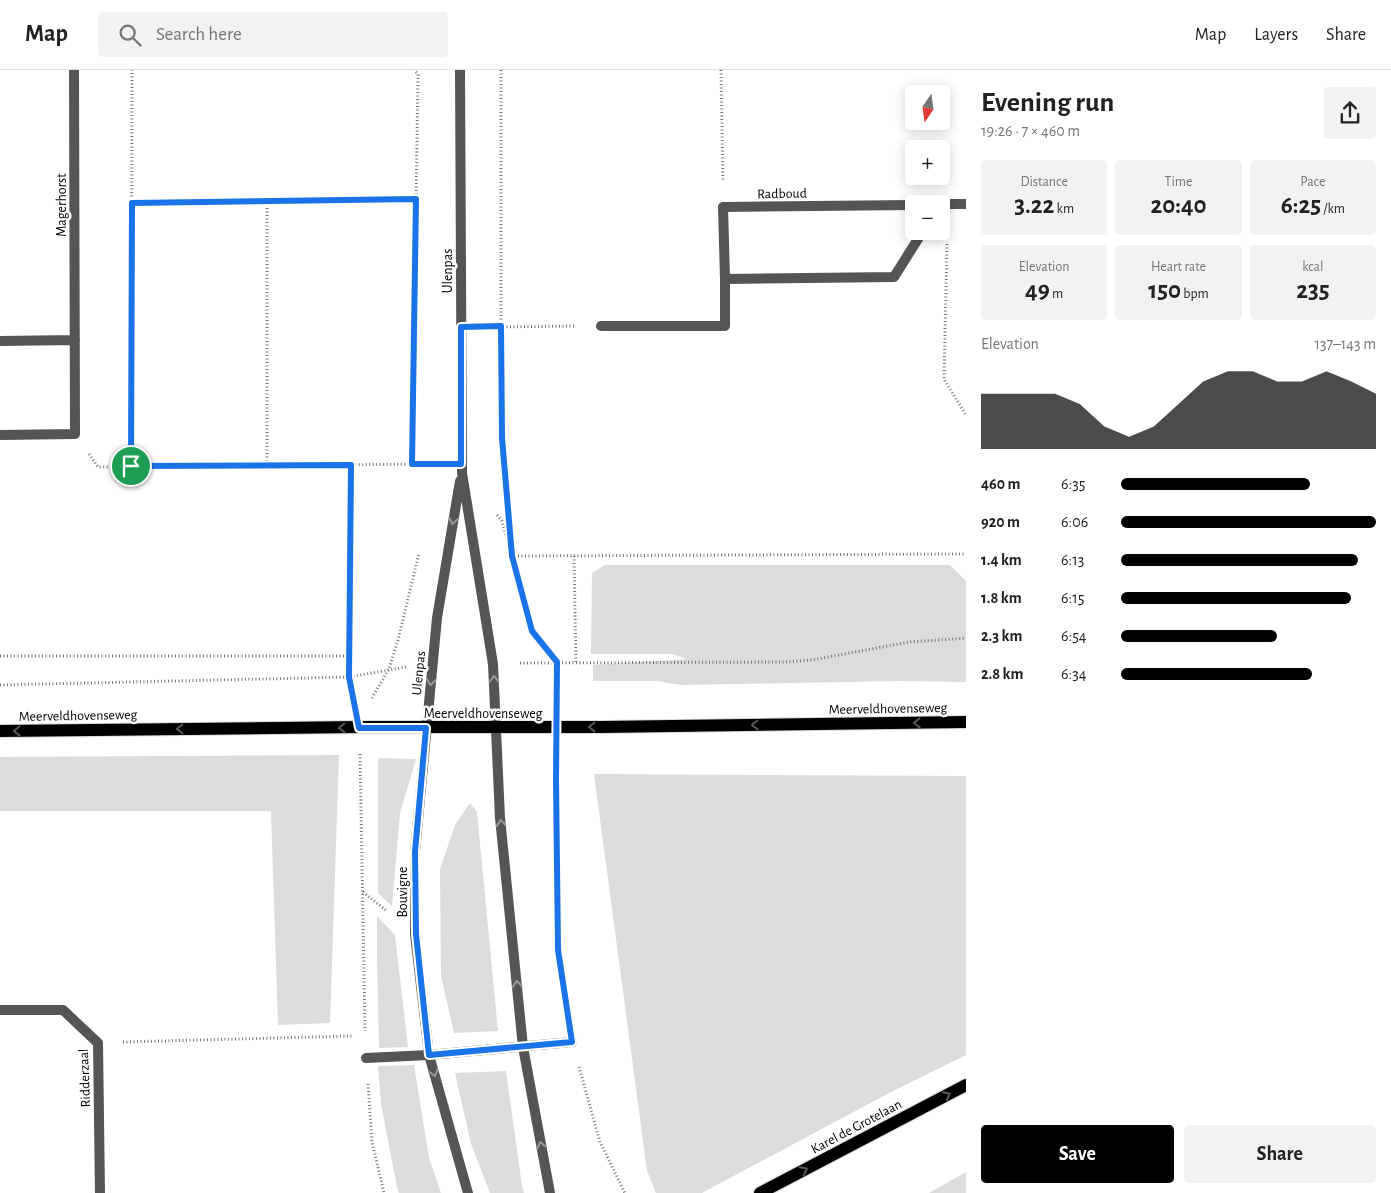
<!DOCTYPE html>
<html lang="en">
<head>
<meta charset="utf-8">
<style>
  body { margin:0; font-family:"Alegreya Sans",sans-serif; background:#f2f2f2; color:#222; height:100vh; display:flex; flex-direction:column; font-size:19px; white-space:nowrap }
  * { box-sizing:border-box; margin:0 }
  p { font-size:16px; color:#767676 }
  .icon { flex:none; width:28px; height:28px; fill:none; stroke:currentColor; stroke-width:2; stroke-linecap:round; stroke-linejoin:round }
  .map { position:relative; flex:1; overflow:hidden }
  .details { display:flex; flex-direction:column; background:#fff; width:425px }
  .details>* { flex:none }
  .needle { width:32px; rotate:193deg }
  .buttons { position:absolute; left:905px; top:15px; display:grid; gap:10px }
  .buttons a { display:grid; place-items:center; width:45px; height:45px; border-radius:5px; background:#fff; box-shadow:0 2px 12px #0003; font-size:25px }
  .pin { position:absolute; display:grid; place-items:center; width:42px; height:42px; color:#fff; margin:-21px; border:2px solid #fff; border-radius:50%; box-shadow:0 1px 5px #0007 }
  .round { display:grid; place-items:center; flex:none; width:52px; height:52px; border-radius:5px; background:#f2f2f2 }
  .headline { display:flex; align-items:center; justify-content:space-between; height:85px; padding:0 15px }
  h1 { font-size:28px; font-weight:600; line-height:38px }
  .stats { display:grid; grid-template-columns:repeat(3,1fr); gap:8px; height:85px; padding:5px 15px }
  .stats div { display:grid; align-content:center; border-radius:5px; background:#f2f2f2; text-align:center }
  .stats b { font-size:25px; font-weight:600 }
  .stats small { font-size:14px; font-weight:400 }
  .stats p { font-size:14px }
  .chart { height:140px; padding:10px 15px }
  .chart p { display:flex; justify-content:space-between }
  .chart svg { width:100%; height:90px; margin-top:5px; fill:#000; opacity:.7 }
  .action { display:flex; gap:10px; margin-top:auto; padding:10px 15px }
  .action a { flex:1; height:58px; border-radius:5px; background:#000; color:#fff; font-size:20px; font-weight:600; line-height:58px; text-align:center }
  .action a+a { background:#f2f2f2; color:#222 }
  ul { padding:0 15px; list-style:none; font-size:16px }
  li { display:grid; grid-template-columns:80px 60px 1fr; align-items:center; height:38px }
  li i { height:12px; border-radius:6px; background:#000 }
  header { display:flex; align-items:center; gap:30px; box-sizing:border-box; height:70px; padding:0 25px; background:#fff; border-bottom:1px solid #e0e0e0 }
  header strong { font-size:24px }
  nav { display:flex; gap:28px; margin-inline-start:auto; font-size:18px }
  .search { width:350px; height:45px; background:#f2f2f2; display:flex; align-items:center; gap:12px; box-sizing:border-box; padding:0 18px; border-radius:5px; color:#767676; font-size:19px }
  main { display:flex; flex:1; min-height:0 }
  .map>svg:first-child { display:block }
  .green { fill:#dcdcdc }
  .lines { fill:none; stroke-linecap:round; stroke-linejoin:round }
  .primary-casing { stroke:#dbdbdb; stroke-width:14 }
  .path { stroke:#777; stroke-width:3; stroke-dasharray:1 2.5; stroke-linecap:butt }
  .minor { stroke:#555; stroke-width:10 }
  .tertiary { stroke:#555; stroke-width:10 }
  .primary { stroke:#000; stroke-width:12 }
  .oneway { stroke:#999 }
  .oneway2 { stroke:#595959 }
  .route-casing { stroke:#fff; stroke-width:10 }
  .route { stroke:#1a73e8; stroke-width:6 }
  .labels { text-anchor:middle; stroke-width:5; stroke-linejoin:round; paint-order:stroke }
  .street-label { font-size:14px; fill:#000; stroke:#fff }
</style>
</head>
<body>
<header>
<strong>Map</strong>
<div class="search"><svg class="icon" aria-label="search" viewBox="0 0 24 24"><circle cx="10" cy="10" r="6"/><path d="M15 15l6 6"/></svg>Search here</div>
<nav><a>Map</a><a>Layers</a><a>Share</a></nav>
</header>
<main>
<div class="map">
<svg width="966" height="1123" viewBox="0 0 966 1123">
  <rect width="100%" height="100%" fill="#fff"/>
  <path class="green" d="M 605,495 L 950,495 L 966,511 L 966,612 L 900,611 L 681,615 L 656,611 L 593,611 L 593,595 L 687,589 L 672,584 L 591,584 L 592,503 Z
    M 339,685 L 330,953 L 278,955 L 271,741 L 0,741 L 0,687 Z
    M 378,688 L 416,689 L 400,743 L 392,836 L 378,823 Z
    M 594,704 L 966,706 L 966,985 L 891,1022 L 702,1123 L 656,1123 L 647,1101 Z
    M 470,733 L 477,742 L 498,961 L 454,963 L 441,906 L 440,799 L 455,755 Z
    M 377,846 L 395,865 L 408,977 L 379,978 L 377,884 Z
    M 414,995 L 429,1088 L 441,1123 L 399,1123 L 397,1117 L 381,1034 L 378,996 Z
    M 506,1001 L 522,1116 L 524,1123 L 490,1123 L 471,1074 L 455,1003 Z
    M 966,1102 L 966,1123 L 929,1123 Z"/>
  <g class="lines">
    <g class="primary-casing">
      <path id="primary" d="M 0,661 L 359,657 L 601,657 L 966,652
        M 760,1123 L 966,1015"/>
    </g>
    <path class="path" d="M 501,0 L 501,368 L 511,476
      M 721,0 L 723,111
      M 267,131 L 267,396
      M 132,133 L 416,129
      M 947,174 L 944,309 L 966,345
      M 489,257 L 575,256
      M 89,384 L 98,397 L 436,394
      M 412,394 L 418,4 L 414,0
      M 351,395 L 349,607 L 354,629
      M 131,396 L 132,0
      M 497,445 L 502,451 L 533,561 L 556,592
      M 512,485 L 512,486 L 966,484
      M 574,486 L 576,593
      M 0,586 L 349,586
      M 520,593 L 785,592 L 812,590 L 909,572 L 966,568
      M 0,615 L 349,607 L 406,597
      M 372,628 L 389,599 L 398,570 L 419,483
      M 556,630 L 557,593
      M 360,684 L 365,961
      M 556,684 L 558,880 L 568,947
      M 363,822 L 387,841
      M 123,972 L 352,966
      M 579,997 L 600,1072 L 625,1123
      M 368,1014 L 372,1072 L 384,1123"/>
    <path class="minor" d="M 941,134 L 966,134
      M 725,209 L 723,137 L 914,135
      M 601,256 L 725,256 L 725,209 L 894,207 L 923,161
      M 0,271 L 75,270
      M 0,365 L 75,364 L 74,0
      M 0,940 L 63,940 L 98,973 L 100,1123
      M 366,988 L 429,985 L 572,972"/>
    <path class="tertiary" d="M 460,0 L 462,403 L 493,594 L 500,748 L 523,977 L 550,1123
      M 460,411 L 437,548 L 415,782 L 415,864 L 429,985 L 468,1123"/>
    <use href="#primary" class="primary"/>
  </g>
  <defs><path id="oneway-chevron" d="M-2-3.5L2.5 0L-2 3.5" fill="none" stroke-width="1.6" stroke-linecap="round" stroke-linejoin="round" transform="scale(1.25)"/></defs>
  <g class="oneway">
    <use href="#oneway-chevron" transform="translate(453 451) rotate(100)"/>
    <use href="#oneway-chevron" transform="translate(494 609) rotate(-93)"/>
    <use href="#oneway-chevron" transform="translate(431 612) rotate(96)"/>
    <use href="#oneway-chevron" transform="translate(501 753) rotate(-95)"/>
    <use href="#oneway-chevron" transform="translate(517 914) rotate(-96)"/>
    <use href="#oneway-chevron" transform="translate(434 1003) rotate(74)"/>
    <use href="#oneway-chevron" transform="translate(541 1075) rotate(-100)"/>
  </g>
  <g class="oneway2">
    <use href="#oneway-chevron" transform="translate(917 653) rotate(179)"/>
    <use href="#oneway-chevron" transform="translate(755 655) rotate(179)"/>
    <use href="#oneway-chevron" transform="translate(592 657) rotate(180)"/>
    <use href="#oneway-chevron" transform="translate(342 658) rotate(179)"/>
    <use href="#oneway-chevron" transform="translate(180 659) rotate(179)"/>
    <use href="#oneway-chevron" transform="translate(17 661) rotate(179)"/>
    <use href="#oneway-chevron" transform="translate(947 1025) rotate(-28)"/>
    <use href="#oneway-chevron" transform="translate(804 1100) rotate(-28)"/>
  </g>
  <g class="lines">
    <g class="route-casing">
      <path id="route" d="M 416,129 L 412,394 L 461,394 L 461,257 L 501,256 L 502,368 L 512,486 L 532,561 L 557,592 L 556,710 L 558,880 L 572,972 L 429,985 L 416,864 L 415,782 L 426,658 L 359,658 L 349,607 L 351,395 L 131,396 L 132,133 Z"/>
    </g>
    <use href="#route" class="route"/>
  </g>
  <g class="labels">
    <g class="street-label">
      <text transform="translate(782 123) rotate(-1)" y="5">Radboud</text>
      <text transform="translate(61 135) rotate(-90)" y="5">Magerhorst</text>
      <text transform="translate(447 201) rotate(-90)" y="5">Ulenpas</text>
      <text transform="translate(418 603) rotate(-84)" y="5">Ulenpas</text>
      <text transform="translate(888 638) rotate(-1)" y="5">Meerveldhovenseweg</text>
      <text x="483" y="648">Meerveldhovenseweg</text>
      <text transform="translate(78 645) rotate(-1)" y="5">Meerveldhovenseweg</text>
      <text transform="translate(402 822) rotate(-90)" y="5">Bouvigne</text>
      <text transform="translate(84 1008) rotate(-92)" y="5">Ridderzaal</text>
      <text transform="translate(856 1056) rotate(-28)" y="5">Karel de Grotelaan</text>
    </g>
  </g>
</svg>
<div class="buttons">
<a><svg class="needle" viewBox="-14 -14 28 28"><path d="M0-13l5 13h-10z" fill="#e53935"/><path d="M0 13l5-13h-10z" fill="#767676"/></svg></a>
<a>+</a>
<a>−</a>
</div>
<div class="pin" style="left:131px;top:396px;background:#1e9e55"><svg class="icon" aria-label="arrive" viewBox="0 0 24 24"><path d="M6 21V4h12l-3 4 3 4H6"/></svg></div>
</div>
<section class="details">
<div class="headline"><div><h1>Evening run</h1><p>19:26 · 7 × 460 m</p></div><a class="round"><svg class="icon" aria-label="share" viewBox="0 0 24 24"><path d="M12 15V3M7 8l5-5 5 5M5 13v7h14v-7"/></svg></a></div>
<div class="stats">
<div><p>Distance</p><b>3.22<small> km</small></b></div>
<div><p>Time</p><b>20:40</b></div>
<div><p>Pace</p><b>6:25<small> /km</small></b></div>
</div>
<div class="stats">
<div><p>Elevation</p><b>49<small> m</small></b></div>
<div><p>Heart rate</p><b>150<small> bpm</small></b></div>
<div><p>kcal</p><b>235</b></div>
</div>
<div class="chart"><p><span>Elevation</span>137–143 m</p>
<svg viewBox="0 0 160 44" preserveAspectRatio="none"><path d="M0 44V17L10 17L20 17L30 17L40 22L50 33L60 38L70 33L80 22L90 11L100 6L110 6L120 11L130 11L140 6L150 11L160 17V44z"/></svg>
</div>
<ul>
<li><b>460 m</b>6:35<i style="width:74%"></i></li>
<li><b>920 m</b>6:06<i style="width:100%"></i></li>
<li><b>1.4 km</b>6:13<i style="width:93%"></i></li>
<li><b>1.8 km</b>6:15<i style="width:90%"></i></li>
<li><b>2.3 km</b>6:54<i style="width:61%"></i></li>
<li><b>2.8 km</b>6:34<i style="width:75%"></i></li>
</ul>
<div class="action"><a>Save</a><a>Share</a></div>
</section>
</main>
</body>
</html>
